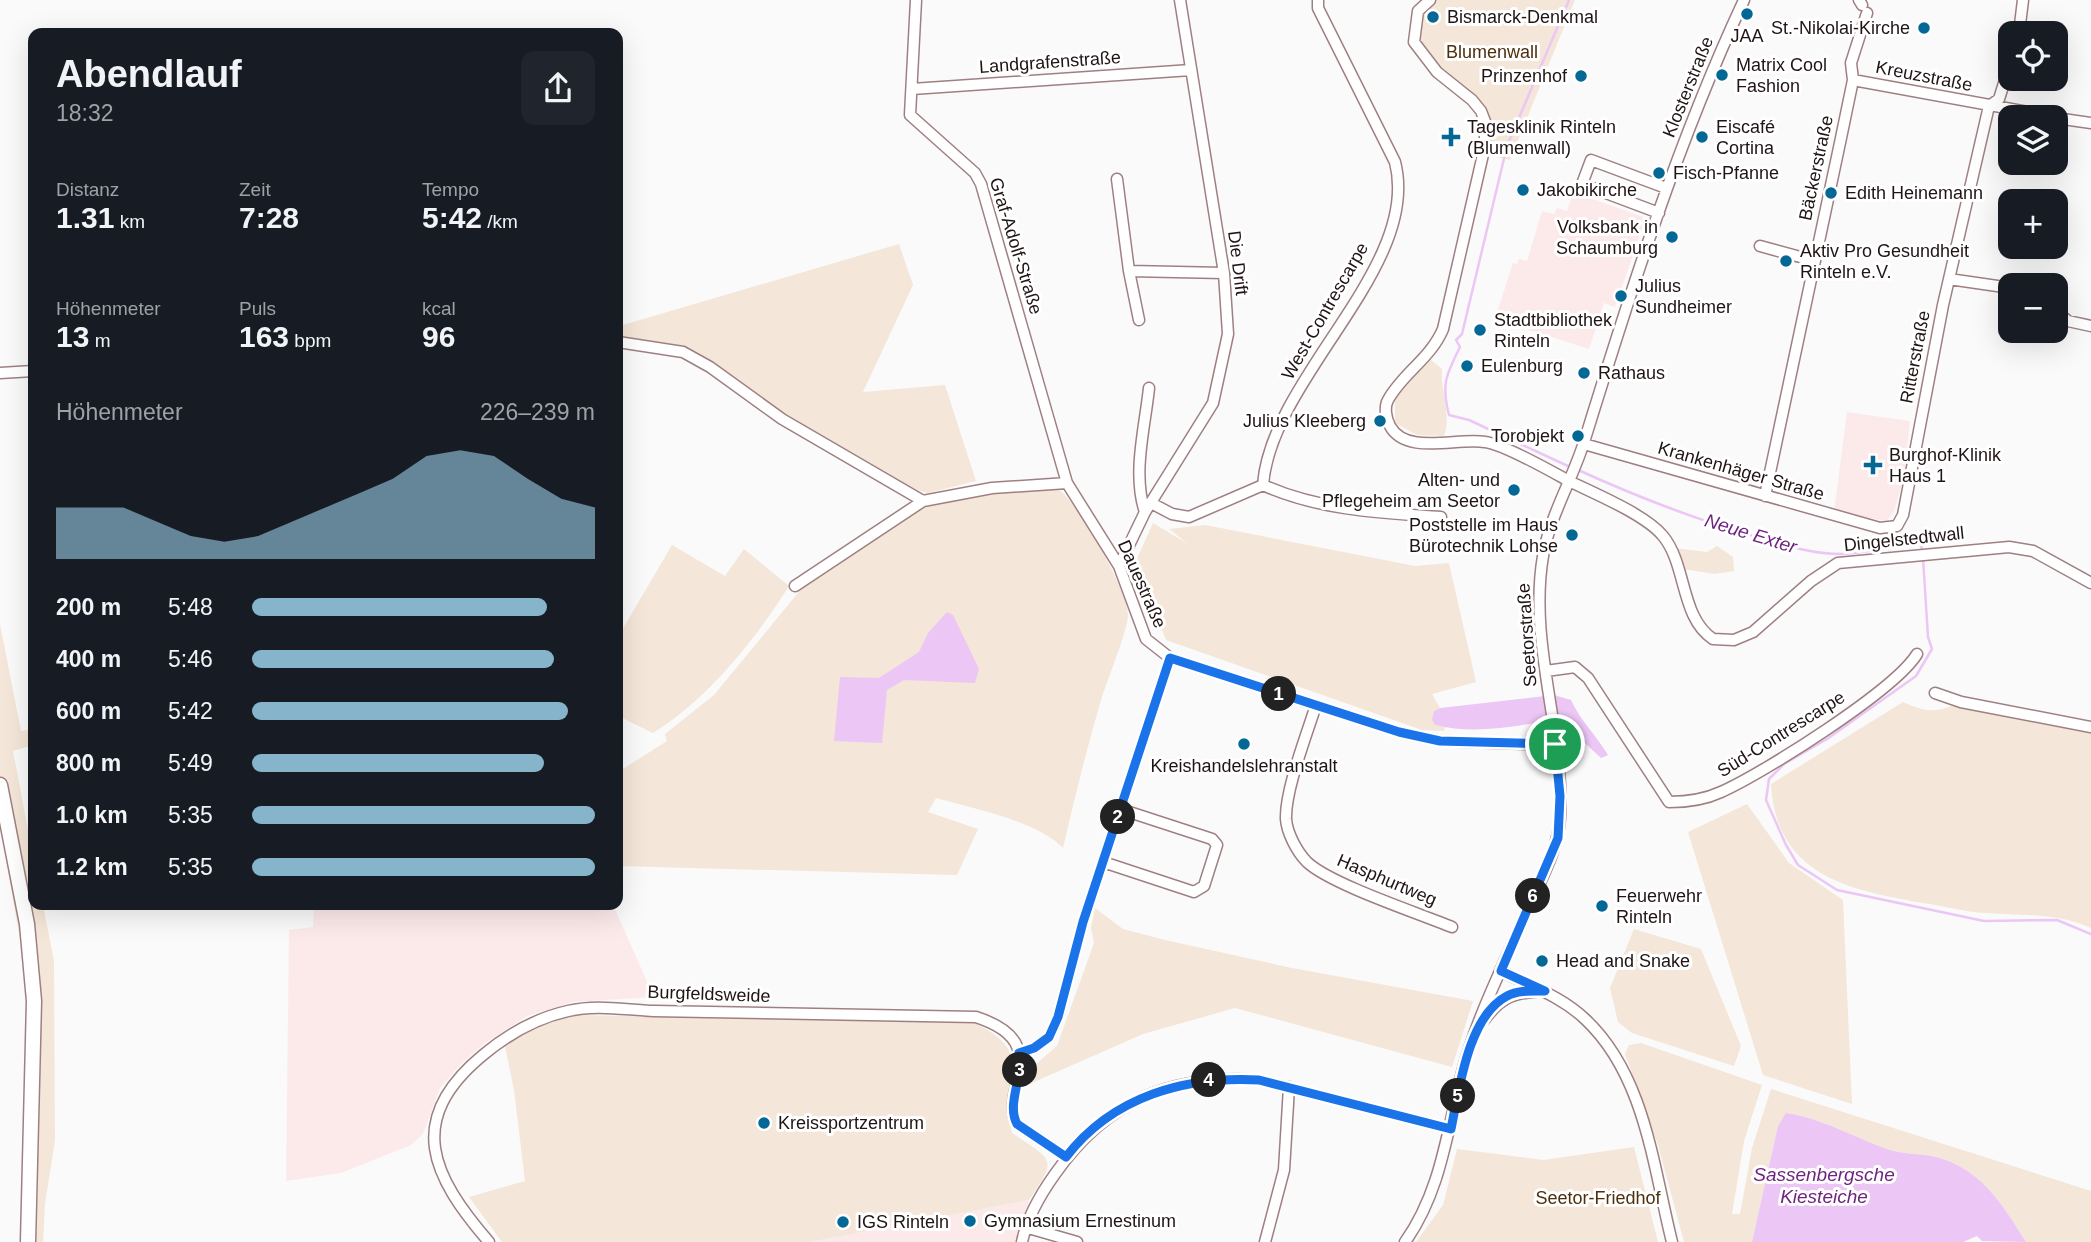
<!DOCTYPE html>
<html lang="de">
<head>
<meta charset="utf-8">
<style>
  body { margin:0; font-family:Helvetica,sans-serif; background:#20242c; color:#f1f3f6; height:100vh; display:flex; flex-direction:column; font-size:26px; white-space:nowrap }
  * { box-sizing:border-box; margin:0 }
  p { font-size:23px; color:#9ea1a6 }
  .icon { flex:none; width:38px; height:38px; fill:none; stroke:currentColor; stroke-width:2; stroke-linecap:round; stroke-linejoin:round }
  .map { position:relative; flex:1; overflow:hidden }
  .drawer { position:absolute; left:28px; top:28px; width:595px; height:882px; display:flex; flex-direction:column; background:#171b24; border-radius:14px; box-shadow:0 7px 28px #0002 }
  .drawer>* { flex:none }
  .controls { position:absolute; left:1998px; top:21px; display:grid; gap:14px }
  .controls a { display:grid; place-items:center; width:70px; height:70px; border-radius:14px; background:#171b24; box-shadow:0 7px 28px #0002; font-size:35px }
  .pin { position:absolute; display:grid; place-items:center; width:60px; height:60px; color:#fff; margin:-30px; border:4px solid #fff; border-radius:50%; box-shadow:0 2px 7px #0007 }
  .km { position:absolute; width:35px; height:35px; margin:-18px; border-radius:50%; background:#222; color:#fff; font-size:19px; line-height:35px; text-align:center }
  .round { display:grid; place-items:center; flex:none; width:74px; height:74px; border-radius:14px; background:#20242c }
  .overview { display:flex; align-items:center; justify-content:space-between; height:119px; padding:0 28px }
  h1 { font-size:38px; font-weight:800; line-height:52px }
  .metrics { display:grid; grid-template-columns:repeat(3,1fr); gap:10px; height:119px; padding:7px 28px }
  .metrics div { display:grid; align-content:center }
  .metrics b { font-size:30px; font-weight:800 }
  .metrics small { font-size:19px; font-weight:400 }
  .metrics p { font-size:19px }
  .chart { height:196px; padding:14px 28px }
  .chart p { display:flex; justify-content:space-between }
  .chart svg { width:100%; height:126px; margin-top:7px; fill:#86b4cb; opacity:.7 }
  ul { padding:0 28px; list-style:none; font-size:23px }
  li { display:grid; grid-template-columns:112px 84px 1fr; align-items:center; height:52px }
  li i { height:18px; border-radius:9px; background:#86b4cb }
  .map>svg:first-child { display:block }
  .built { fill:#fceaeb }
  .green { fill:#f4e6d8 }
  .water { fill:#ecc6f5 }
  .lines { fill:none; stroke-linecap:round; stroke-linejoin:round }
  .stream { stroke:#ecc6f5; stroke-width:2.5 }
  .street-casing { stroke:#9f8082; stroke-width:13 }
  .secondary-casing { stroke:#9f8082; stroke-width:17 }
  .street { stroke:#fff; stroke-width:10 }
  .secondary { stroke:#fff; stroke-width:14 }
  .route-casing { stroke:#fff; stroke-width:14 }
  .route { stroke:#1a73e8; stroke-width:9 }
  .poi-dot { fill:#036896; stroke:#fff; stroke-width:2.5 }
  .labels { text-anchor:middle; stroke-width:6; stroke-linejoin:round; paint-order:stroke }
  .poi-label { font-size:18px; fill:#201415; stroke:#fff; text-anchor:start }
  .park-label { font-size:18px; fill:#4c300d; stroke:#fff }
  .street-label { font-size:18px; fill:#201415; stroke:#fff }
  .water-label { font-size:19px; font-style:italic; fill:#6f2480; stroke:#fff }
</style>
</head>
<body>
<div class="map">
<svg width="2091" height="1242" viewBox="0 0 2091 1242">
  <rect width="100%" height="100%" fill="#fafafa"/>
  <path class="built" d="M 1573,192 L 1646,218 L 1615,307 L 1604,303 L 1589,349 L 1495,319 L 1513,263 L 1517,264 L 1519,259 L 1527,261 L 1542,211 L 1554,214 L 1557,208 L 1567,211 Z
    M 1847,412 L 1910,421 L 1904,477 L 1894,512 L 1886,521 L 1834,512 Z
    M 314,905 L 613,905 L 654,997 L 573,1002 L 527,1016 L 485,1043 L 462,1063 L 440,1088 L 423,1134 L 411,1145 L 341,1173 L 286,1181 L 289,930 L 313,927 Z
    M 1029,1200 L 1018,1242 L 810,1242 L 928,1219 Z"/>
  <path class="green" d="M 1434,0 L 1575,0 L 1510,160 L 1482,154 L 1481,112 C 1455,86 1382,32 1434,0 Z
    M 899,244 L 913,285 L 863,392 L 945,385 L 976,481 L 928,493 L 917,490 L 759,398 L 715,363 L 655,342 L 618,340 L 623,325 Z
    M 1430,359 L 1442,369 C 1440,390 1452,417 1444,436 L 1417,435 L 1395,423 L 1395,399 Z
    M 1055,487 C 1075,496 1128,591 1128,615 C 1128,629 1107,681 1102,697 C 1087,747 1075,797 1063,848 C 1037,821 972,808 936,798 L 928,812 L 978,829 L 957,875 L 618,866 L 618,772 L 667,741 L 665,734 L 714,695 L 802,588 L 923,507 L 1008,491 Z
    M 1153,523 L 1188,544 L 1169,529 L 1205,525 L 1415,566 L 1449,563 L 1476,682 L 1432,694 L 1440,708 L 1434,711 L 1435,725 L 1445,727 L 1444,731 L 1422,730 L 1166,640 L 1135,563 Z
    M 672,545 L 725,576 L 744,549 L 789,586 C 754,641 709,698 653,733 L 618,716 L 618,637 Z
    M 1717,546 L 1733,557 L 1734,571 L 1715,574 L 1683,569 L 1674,548 L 1707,552 Z
    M 0,624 L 21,731 L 33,729 L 33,745 L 13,751 L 33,856 L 33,905 L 43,905 L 54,961 L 55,1140 L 45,1204 L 43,1242 L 25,1242 L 29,1199 L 27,979 L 0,825 Z
    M 1903,702 C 1921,710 1933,714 1951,706 L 2091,731 L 2091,928 C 2057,912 2022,916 1986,913 C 1965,912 1944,906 1923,903 C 1849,890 1776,876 1771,784 Z
    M 1747,804 L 1789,863 L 1843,900 L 1852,1104 L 1763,1075 L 1688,832 Z
    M 1095,908 L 1123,929 L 1165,940 L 1292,968 L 1473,1001 L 1452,1067 L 1235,1008 L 1143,1034 L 1025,1086 L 1030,1069 L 1057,1046 L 1094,943 L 1091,928 Z
    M 1634,929 L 1701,949 L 1741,1046 L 1734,1066 L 1632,1033 L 1618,1022 L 1610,988 Z
    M 576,1015 L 974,1023 C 1039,1053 999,1079 1012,1133 C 1052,1160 1059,1157 1029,1200 L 810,1242 L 502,1242 L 469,1197 L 525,1181 L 514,1090 L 505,1046 L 535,1028 Z
    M 1641,1043 L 1762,1085 L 1744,1141 L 1732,1214 L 1740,1214 L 1752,1148 L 1771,1089 L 2091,1191 L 2091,1242 L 2026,1242 C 2004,1207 1983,1171 1940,1158 C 1923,1153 1904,1155 1887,1149 C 1853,1137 1822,1118 1787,1113 L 1778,1126 L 1752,1242 L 1684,1242 L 1658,1145 L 1625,1054 L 1629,1045 Z
    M 1634,1147 L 1658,1242 L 1416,1242 L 1443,1205 L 1457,1149 L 1543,1160 Z"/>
  <path class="water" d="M 947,612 L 953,615 L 979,669 L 975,683 L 904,680 L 887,690 L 882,743 L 834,741 L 840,677 L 879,678 L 919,652 L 928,633 Z
    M 1554,695 L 1571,700 C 1580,720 1596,735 1608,755 L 1601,758 L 1574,733 L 1565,719 C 1521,724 1479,736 1435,725 L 1432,720 L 1434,711 L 1440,708 Z
    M 1786,1113 C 1822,1118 1853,1137 1887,1149 C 1904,1155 1923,1153 1940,1158 C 1983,1171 2004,1207 2026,1242 L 1982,1241 L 1977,1236 L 1963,1242 L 1752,1242 L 1778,1126 Z"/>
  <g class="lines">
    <path class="stream" d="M 1569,0 L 1507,146 L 1462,334 L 1456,340 L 1460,347 C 1446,375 1441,384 1449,415 L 1469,420 L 1570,467
      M 1576,469 C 1635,496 1694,519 1757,537 C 1784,545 1812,554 1841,554 C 1865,553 1894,546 1921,544 L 1922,552
      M 1923,558 L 1928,637 L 1932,649 L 1916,676 L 1827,739 L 1784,764 L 1769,779 L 1766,800 L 1786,845 L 1798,865 L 1837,890 L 1984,921 L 2057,920 L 2091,934"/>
    <g class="street-casing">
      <path id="street" d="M 916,0 L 910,115 L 975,173 L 981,184 L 1067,483
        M 1430,0 L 1418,11 L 1414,42 L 1437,72 L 1472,100 L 1481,111 L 1486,124 L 1484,150 L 1443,329 C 1431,358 1402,374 1388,400 C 1384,407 1386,419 1390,426 C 1406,456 1458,437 1485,442 C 1503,444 1549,470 1567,480 C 1593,493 1645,514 1663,536 C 1687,565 1680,617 1713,639 L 1734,640 L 1753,632 L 1811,581 L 1838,563 L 2009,547 L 2033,551 L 2091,583
        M 1859,0 L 1862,5
        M 2019,33 L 2023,0
        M 1853,80 L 2055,117
        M 912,89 L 1191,70
        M 1989,106 L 1999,99 L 2011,61
        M 2056,118 L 2091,123
        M 1117,179 L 1129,271 L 1224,273
        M 1659,213 L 1582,184 L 1591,160 L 1666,188
        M 1760,246 L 1815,261
        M 1129,271 L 1139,320
        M 1949,279 L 2011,288
        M 2056,311 L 2068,321 L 2091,326
        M 618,342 L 683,352 L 710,367 L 782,419 L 923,501 L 992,488 L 1067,483 L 1119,566 L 1146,639 L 1170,658 L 1399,732 L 1440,741 L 1555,745
        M 0,373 L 33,371
        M 1584,444 L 1880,528 L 1897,526 L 1903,515 L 1943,305 L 1989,106
        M 1263,485 C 1271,377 1422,267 1395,162 L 1318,8 L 1318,0
        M 1263,485 C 1318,510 1381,513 1441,517
        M 1765,496 L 1841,138 L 1853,80 L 1851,63 L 1867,13
        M 1151,503 L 1172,514 L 1189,517 L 1263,485
        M 1145,512 C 1132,474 1145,427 1149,388
        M 1119,566 L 1145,512 L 1213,403 L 1228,334 L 1224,273 L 1180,0
        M 795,586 L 923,501
        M 1546,671 L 1575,667 L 1588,678 L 1669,802 C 1686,802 1706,799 1721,792 C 1764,773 1895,690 1917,654
        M 1935,693 L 1961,702 L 2091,727
        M 1316,705 C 1307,734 1285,790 1286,819 C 1287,833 1297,852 1307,862 C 1330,884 1418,913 1452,927
        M 1103,862 L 1194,892 L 1204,886 L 1217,845 L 1212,839 L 1120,809
        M 1501,971 C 1530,986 1561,996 1585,1019 C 1645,1075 1653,1166 1672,1242
        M 1485,1019 C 1502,996 1514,993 1542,991
        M 1019,1053 L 1034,1048 L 1049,1037 L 1058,1017 L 1083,922 L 1170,658
        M 1025,1227 L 1077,1242
        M 489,1242 C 432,1176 404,1120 483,1055 C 507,1035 537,1018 568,1011 C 597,1004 625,1010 654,1011 L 976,1017 C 1056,1043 998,1090 1017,1124 L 1066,1157
        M 1022,1242 C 1027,1217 1040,1195 1055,1174 C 1106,1101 1171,1074 1259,1080 L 1451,1129
        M 1265,1242 L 1284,1170 L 1289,1087
        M 1405,1242 C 1442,1190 1447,1129 1463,1069 C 1478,1014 1505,962 1527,911 C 1540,881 1558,851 1560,818 C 1565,731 1528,644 1543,556 C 1550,515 1573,479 1585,439 C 1631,290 1678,141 1744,0"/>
    </g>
    <g class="secondary-casing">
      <path id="secondary" d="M 0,785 L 27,924 L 34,1001 L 28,1242"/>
    </g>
    <use href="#street" class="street"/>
    <use href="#secondary" class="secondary"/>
  </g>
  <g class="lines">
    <g class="route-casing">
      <path id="route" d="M 1170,658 L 1399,732 L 1440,741 L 1555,744 L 1560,796 L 1558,838 L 1501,971 L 1545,991 C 1532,991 1518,990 1507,996 C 1468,1016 1459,1090 1451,1129 L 1259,1080 C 1185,1076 1113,1096 1066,1157 L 1017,1124 C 1006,1104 1024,1076 1019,1053 L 1034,1048 L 1049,1037 L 1058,1017 L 1083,922 Z"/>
    </g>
    <use href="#route" class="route"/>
  </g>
  <g class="poi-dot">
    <circle cx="1747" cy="14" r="7"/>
    <circle cx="1433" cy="17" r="7"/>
    <circle cx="1924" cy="28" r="7"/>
    <circle cx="1722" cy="75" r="7"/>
    <circle cx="1581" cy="76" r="7"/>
    <path d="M1447.5 126.5h7v7h7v7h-7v7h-7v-7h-7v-7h7z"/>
    <circle cx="1702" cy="137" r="7"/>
    <circle cx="1659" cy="173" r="7"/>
    <circle cx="1523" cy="190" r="7"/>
    <circle cx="1831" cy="193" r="7"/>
    <circle cx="1672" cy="237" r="7"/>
    <circle cx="1786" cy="261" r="7"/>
    <circle cx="1621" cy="296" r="7"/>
    <circle cx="1480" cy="330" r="7"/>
    <circle cx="1467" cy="366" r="7"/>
    <circle cx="1584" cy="373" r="7"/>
    <circle cx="1380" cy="421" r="7"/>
    <circle cx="1578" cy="436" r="7"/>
    <path d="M1869.5 454.5h7v7h7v7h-7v7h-7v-7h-7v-7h7z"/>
    <circle cx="1514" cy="490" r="7"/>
    <circle cx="1572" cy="535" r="7"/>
    <circle cx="1244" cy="744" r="7"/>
    <circle cx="1602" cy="906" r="7"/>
    <circle cx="1542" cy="961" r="7"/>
    <circle cx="764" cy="1123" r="7"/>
    <circle cx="970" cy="1221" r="7"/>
    <circle cx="843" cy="1222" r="7"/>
  </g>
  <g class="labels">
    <g class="poi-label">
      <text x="1447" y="23">Bismarck-Denkmal</text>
      <text x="1910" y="34" text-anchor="end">St.-Nikolai-Kirche</text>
      <text x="1747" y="42" text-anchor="middle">JAA</text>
      <text x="1736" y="71">Matrix Cool<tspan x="1736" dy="21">Fashion</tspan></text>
      <text x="1567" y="82" text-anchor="end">Prinzenhof</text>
      <text x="1467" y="133">Tagesklinik Rinteln<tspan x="1467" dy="21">(Blumenwall)</tspan></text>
      <text x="1716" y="133">Eiscafé<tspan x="1716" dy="21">Cortina</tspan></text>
      <text x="1673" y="179">Fisch-Pfanne</text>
      <text x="1537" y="196">Jakobikirche</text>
      <text x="1845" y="199">Edith Heinemann</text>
      <text x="1658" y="233" text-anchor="end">Volksbank in<tspan x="1658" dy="21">Schaumburg</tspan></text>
      <text x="1800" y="257">Aktiv Pro Gesundheit<tspan x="1800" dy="21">Rinteln e.V.</tspan></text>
      <text x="1635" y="292">Julius<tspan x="1635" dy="21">Sundheimer</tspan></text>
      <text x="1494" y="326">Stadtbibliothek<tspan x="1494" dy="21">Rinteln</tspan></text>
      <text x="1481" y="372">Eulenburg</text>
      <text x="1598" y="379">Rathaus</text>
      <text x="1366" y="427" text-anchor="end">Julius Kleeberg</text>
      <text x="1564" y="442" text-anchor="end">Torobjekt</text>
      <text x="1889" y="461">Burghof-Klinik<tspan x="1889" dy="21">Haus 1</tspan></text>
      <text x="1500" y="486" text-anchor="end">Alten- und<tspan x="1500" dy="21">Pflegeheim am Seetor</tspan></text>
      <text x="1558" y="531" text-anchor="end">Poststelle im Haus<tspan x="1558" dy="21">Bürotechnik Lohse</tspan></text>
      <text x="1244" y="772" text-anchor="middle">Kreishandelslehranstalt</text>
      <text x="1616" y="902">Feuerwehr<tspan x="1616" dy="21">Rinteln</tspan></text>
      <text x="1556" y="967">Head and Snake</text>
      <text x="778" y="1129">Kreissportzentrum</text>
      <text x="984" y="1227">Gymnasium Ernestinum</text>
      <text x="857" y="1228">IGS Rinteln</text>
    </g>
    <g class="park-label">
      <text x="1492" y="58">Blumenwall</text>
      <text x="1598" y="1204">Seetor-Friedhof</text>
    </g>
    <g class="street-label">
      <text transform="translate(1050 62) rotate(-4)" y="6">Landgrafenstraße</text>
      <text transform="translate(1924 76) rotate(11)" y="6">Kreuzstraße</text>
      <text transform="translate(1688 87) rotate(-68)" y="6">Klosterstraße</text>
      <text transform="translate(1816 168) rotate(-78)" y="6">Bäckerstraße</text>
      <text transform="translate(1016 246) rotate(73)" y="6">Graf-Adolf-Straße</text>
      <text transform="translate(1238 263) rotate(83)" y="6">Die Drift</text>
      <text transform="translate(1325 311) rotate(-60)" y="6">West-Contrescarpe</text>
      <text transform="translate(1915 357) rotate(-79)" y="6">Ritterstraße</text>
      <text transform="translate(1741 471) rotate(16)" y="6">Krankenhäger Straße</text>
      <text transform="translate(1904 539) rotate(-6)" y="6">Dingelstedtwall</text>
      <text transform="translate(1142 584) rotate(66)" y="6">Dauestraße</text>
      <text transform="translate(1527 635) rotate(-94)" y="6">Seetorstraße</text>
      <text transform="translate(1781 734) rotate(-32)" y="6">Süd-Contrescarpe</text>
      <text transform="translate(1387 880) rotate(23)" y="6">Hasphurtweg</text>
      <text transform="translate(709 994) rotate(2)" y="6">Burgfeldsweide</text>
    </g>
    <g class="water-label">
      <text transform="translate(1751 533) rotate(17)" y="7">Neue Exter</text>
      <text x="1824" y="1181">Sassenbergsche<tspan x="1824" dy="22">Kiesteiche</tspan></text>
    </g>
  </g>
</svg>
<div class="controls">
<a><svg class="icon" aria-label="locate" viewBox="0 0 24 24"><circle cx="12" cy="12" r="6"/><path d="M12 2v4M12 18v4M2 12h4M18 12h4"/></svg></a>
<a><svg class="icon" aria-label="layers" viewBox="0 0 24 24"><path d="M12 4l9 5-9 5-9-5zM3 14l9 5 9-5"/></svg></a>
<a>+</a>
<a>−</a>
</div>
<div class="pin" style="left:1555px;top:744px;background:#1e9e55"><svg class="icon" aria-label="arrive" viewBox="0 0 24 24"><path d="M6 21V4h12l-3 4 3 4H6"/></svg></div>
<b class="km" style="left:1279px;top:694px">1</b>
<b class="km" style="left:1118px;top:817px">2</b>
<b class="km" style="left:1020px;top:1070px">3</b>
<b class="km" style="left:1209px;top:1080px">4</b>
<b class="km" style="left:1458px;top:1096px">5</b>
<b class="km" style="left:1533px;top:896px">6</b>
<section class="drawer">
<div class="overview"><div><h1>Abendlauf</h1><p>18:32</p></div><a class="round"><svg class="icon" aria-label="share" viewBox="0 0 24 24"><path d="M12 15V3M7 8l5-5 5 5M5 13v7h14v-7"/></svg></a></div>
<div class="metrics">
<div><p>Distanz</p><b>1.31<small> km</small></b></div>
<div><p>Zeit</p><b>7:28</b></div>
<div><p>Tempo</p><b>5:42<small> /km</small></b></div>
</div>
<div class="metrics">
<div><p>Höhenmeter</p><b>13<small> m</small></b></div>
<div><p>Puls</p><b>163<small> bpm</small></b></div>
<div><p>kcal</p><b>96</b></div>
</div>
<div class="chart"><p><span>Höhenmeter</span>226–239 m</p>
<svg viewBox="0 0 160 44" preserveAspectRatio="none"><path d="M0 44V26L10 26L20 26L30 31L40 36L50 38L60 36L70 31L80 26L90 21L100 16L110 8L120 6L130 8L140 16L150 23L160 26V44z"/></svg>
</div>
<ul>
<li><b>200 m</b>5:48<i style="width:86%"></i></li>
<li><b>400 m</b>5:46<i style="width:88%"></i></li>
<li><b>600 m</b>5:42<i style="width:92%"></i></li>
<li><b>800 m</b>5:49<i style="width:85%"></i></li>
<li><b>1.0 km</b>5:35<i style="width:100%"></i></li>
<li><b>1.2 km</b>5:35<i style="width:100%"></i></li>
</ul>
</section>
</div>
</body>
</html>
